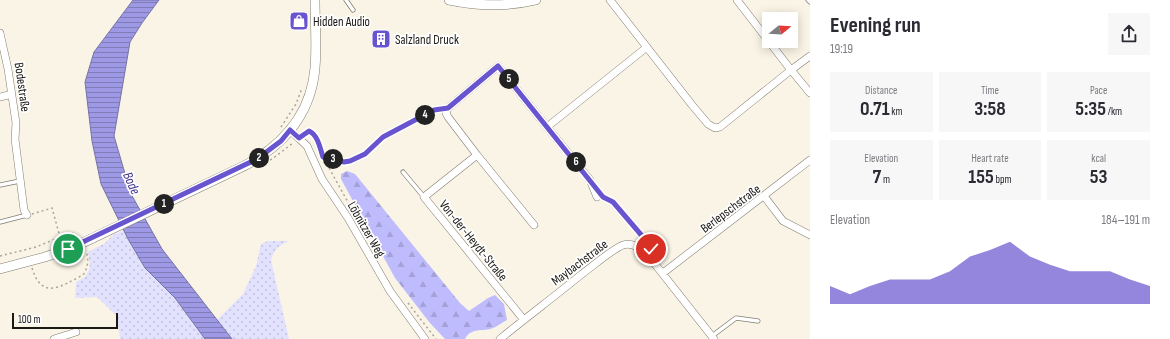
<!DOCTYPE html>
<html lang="en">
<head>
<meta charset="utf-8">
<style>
  body { margin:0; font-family:"Sofia Sans Condensed",sans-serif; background:#f7f7f7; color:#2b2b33; height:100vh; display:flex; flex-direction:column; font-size:15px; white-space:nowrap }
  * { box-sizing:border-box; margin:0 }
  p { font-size:13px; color:#7c7c81 }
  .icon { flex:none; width:22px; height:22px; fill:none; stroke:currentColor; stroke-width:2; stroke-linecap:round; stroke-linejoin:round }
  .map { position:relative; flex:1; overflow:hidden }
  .sheet { display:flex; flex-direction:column; background:#fff; width:360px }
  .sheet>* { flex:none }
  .needle { width:26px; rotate:72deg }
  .controls { position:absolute; left:762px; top:12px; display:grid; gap:8px }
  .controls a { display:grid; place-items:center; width:36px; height:36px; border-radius:0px; background:#fff; box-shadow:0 2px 10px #0003; font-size:20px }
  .scale { position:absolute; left:12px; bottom:10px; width:106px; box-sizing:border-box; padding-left:4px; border:2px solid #1b1914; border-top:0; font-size:11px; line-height:14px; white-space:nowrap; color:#1b1914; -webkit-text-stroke:3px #fff; paint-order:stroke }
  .pin { position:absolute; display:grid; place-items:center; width:34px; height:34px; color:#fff; margin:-17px; border:2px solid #fff; border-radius:50%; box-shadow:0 1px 4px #0007 }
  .km { position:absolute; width:20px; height:20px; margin:-10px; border-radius:50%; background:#222; color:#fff; font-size:11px; line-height:20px; text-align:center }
  .round { display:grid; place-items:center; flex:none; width:42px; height:42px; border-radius:0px; background:#f7f7f7 }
  .overview { display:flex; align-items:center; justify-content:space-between; height:68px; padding:0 20px }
  h1 { font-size:22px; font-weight:700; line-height:30px }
  .metrics { display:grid; grid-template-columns:repeat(3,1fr); gap:6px; height:68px; padding:4px 20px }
  .metrics div { display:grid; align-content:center; border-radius:0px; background:#f7f7f7; text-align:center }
  .metrics b { font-size:20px; font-weight:700 }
  .metrics small { font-size:11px; font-weight:400 }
  .metrics p { font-size:11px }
  .chart { height:112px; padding:8px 20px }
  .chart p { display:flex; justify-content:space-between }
  .chart svg { width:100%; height:72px; margin-top:4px; fill:#6754ce; opacity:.7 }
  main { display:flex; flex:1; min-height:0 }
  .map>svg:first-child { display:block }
  .grass { fill:url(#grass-dots) }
  .forest { fill:url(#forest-firs) }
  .water { fill:url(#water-rules); stroke:#7673a6 }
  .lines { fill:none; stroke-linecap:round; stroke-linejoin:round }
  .service-casing { stroke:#827c71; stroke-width:5 }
  .minor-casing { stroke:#827c71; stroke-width:8 }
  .tertiary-casing { stroke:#827c71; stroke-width:10 }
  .path { stroke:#a9a49a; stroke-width:1.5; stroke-dasharray:2 3; stroke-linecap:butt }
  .service { stroke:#fff; stroke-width:3.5 }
  .minor { stroke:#fff; stroke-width:7 }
  .tertiary { stroke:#fff; stroke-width:9 }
  .tertiary-bridge-casing { stroke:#827c71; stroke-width:10; stroke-linecap:butt }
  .tertiary-bridge { stroke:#fff; stroke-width:9 }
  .route-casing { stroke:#fff; stroke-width:8 }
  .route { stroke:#6754ce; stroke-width:5 }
  .labels { text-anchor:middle; stroke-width:3.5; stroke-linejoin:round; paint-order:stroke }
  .poi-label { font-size:13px; fill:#1b1914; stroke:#fff; text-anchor:start }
  .street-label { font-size:13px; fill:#1b1914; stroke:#fff }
  .water-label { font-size:14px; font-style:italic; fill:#41328b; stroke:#fff }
</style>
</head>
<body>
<main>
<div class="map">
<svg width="810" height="339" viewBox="0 0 810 339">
  <defs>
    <pattern id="grass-dots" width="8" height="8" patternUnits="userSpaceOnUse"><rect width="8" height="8" fill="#e2e2fe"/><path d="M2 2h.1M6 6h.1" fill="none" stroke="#c1c1d9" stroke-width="1.8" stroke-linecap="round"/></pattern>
    <pattern id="forest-firs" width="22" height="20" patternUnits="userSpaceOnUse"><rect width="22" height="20" fill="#bebcfc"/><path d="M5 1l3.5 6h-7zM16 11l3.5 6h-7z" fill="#a3a1d7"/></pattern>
    <pattern id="water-rules" width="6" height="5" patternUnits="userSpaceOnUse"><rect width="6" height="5" fill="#9d99e5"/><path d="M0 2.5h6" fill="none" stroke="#7f7cb8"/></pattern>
  </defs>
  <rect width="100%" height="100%" fill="#faf4e6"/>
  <path class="grass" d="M 124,230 L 145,268 L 175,298 L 205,339 L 120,339 L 117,316 L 97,297 L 75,298 L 76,282 L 85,277 L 90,268 L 88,252 L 105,243 L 113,235 Z
    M 268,241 L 289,241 C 279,246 274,249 271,260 L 289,339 L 232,339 L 217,320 L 243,294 L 256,266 L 261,244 Z"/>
  <path class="forest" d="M 347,171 L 355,174 L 460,303 L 469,311 L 488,298 L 495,295 L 504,304 L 507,320 C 503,322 498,326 493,328 C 483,332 471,327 465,339 L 445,339 L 430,323 L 395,278 L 341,179 L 341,174 Z"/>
  <path class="water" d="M 133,0 L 159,0 L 142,23 L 130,42 L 114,136 L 131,194 L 162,249 L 232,339 L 205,339 L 175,298 L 145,268 L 128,239 L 101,184 L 92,141 L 85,82 L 94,52 Z"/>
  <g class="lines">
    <g class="service-casing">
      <path id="service" d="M 346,0 L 353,10
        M 808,0 L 810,2
        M 403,172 L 424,197
        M 0,185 L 20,181
        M 0,222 L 27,215
        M 712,336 L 736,318 L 758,321"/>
    </g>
    <g class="minor-casing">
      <path id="minor" d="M 610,0 L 692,105 L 708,124 L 715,128 L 720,127 L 791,70 L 737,0
        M 0,33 L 8,69 L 16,123 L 15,139 L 24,210 L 27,215
        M 810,56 L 791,70 L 810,93
        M 0,97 L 12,94
        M 547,127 L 590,180 L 597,197
        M 290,130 L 307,146 L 322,179 L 348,218 L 390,291 L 425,339
        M 477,155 L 534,225
        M 764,196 L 783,221 L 810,235
        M 663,273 L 810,160
        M 524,320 L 424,197 L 477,155 L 448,117 L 446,113 L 448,108 L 498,66 L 547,127 L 647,47
        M 54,339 L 76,332
        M 500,339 C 527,317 555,296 582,274 C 593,266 611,250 623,245 C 632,242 640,248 647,254 L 714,339"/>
    </g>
    <g class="tertiary-casing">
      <path id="tertiary" d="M 449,0 C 478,6 507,7 536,0
        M 91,239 L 244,166 C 284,145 311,114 315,68 C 317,46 315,22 315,0
        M 0,269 L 45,257 L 74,247"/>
    </g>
    <path class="path" d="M 281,127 L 296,104 L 302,88
      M 303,134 L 309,131 L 312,132 L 317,139 L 323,157 L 360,224
      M 324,157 L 344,162 L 350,161 L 365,154 L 383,137 L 434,110 L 440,109
      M 266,163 L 276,156 L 293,143
      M 603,196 L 613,203 L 650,247
      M 32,214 L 52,208 L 60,237
      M 0,256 L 36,247 L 65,235 L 74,233 L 79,237
      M 32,268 C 42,301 61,286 83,275 C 88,268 89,259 86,251
      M 408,303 L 436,339"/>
    <use href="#service" class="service"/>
    <use href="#minor" class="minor"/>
    <use href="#tertiary" class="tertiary"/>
    <g class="tertiary-bridge-casing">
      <path id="tertiary-bridge" d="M 74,247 L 91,239"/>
    </g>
    <use href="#tertiary-bridge" class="tertiary-bridge"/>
  </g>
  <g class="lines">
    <g class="route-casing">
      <path id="route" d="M 68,249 L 257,159 L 281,141 L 290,130 L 299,138 L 309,131 C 318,135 320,148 323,157 L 344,162 L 350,161 L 365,154 L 383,137 L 434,110 L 448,108 L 498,66 L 603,197 L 613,202 L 649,244 L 651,249"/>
    </g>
    <use href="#route" class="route"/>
  </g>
  <defs>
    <g id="shop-square" transform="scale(1)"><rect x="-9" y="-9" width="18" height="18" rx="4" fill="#6754ce" stroke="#fff"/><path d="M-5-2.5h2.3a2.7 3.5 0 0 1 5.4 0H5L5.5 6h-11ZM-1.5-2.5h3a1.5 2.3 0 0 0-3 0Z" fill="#fff"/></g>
    <g id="building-square" transform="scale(1)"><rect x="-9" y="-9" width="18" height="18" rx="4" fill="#6754ce" stroke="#fff"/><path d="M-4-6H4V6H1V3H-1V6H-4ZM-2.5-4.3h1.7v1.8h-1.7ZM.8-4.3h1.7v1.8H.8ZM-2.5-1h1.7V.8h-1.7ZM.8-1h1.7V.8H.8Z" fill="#fff"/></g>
  </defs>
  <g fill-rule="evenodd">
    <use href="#shop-square" x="299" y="21"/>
    <use href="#building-square" x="381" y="39"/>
  </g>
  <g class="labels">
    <g class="poi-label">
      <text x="313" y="26">Hidden Audio</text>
      <text x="395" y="44">Salzland Druck</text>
    </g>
    <g class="street-label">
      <text transform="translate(23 87) rotate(82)" y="5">Bodestraße</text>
      <text transform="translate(730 208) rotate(-37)" y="5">Berlepschstraße</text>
      <text transform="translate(367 229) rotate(60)" y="5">Löbnitzer Weg</text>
      <text transform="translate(474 240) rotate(51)" y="5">Von-der-Heydt-Straße</text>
      <text transform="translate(579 262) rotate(-37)" y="5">Maybachstraße</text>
    </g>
    <g class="water-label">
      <text transform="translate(132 183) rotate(66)" y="5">Bode</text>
    </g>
  </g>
</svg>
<div class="controls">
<a><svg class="needle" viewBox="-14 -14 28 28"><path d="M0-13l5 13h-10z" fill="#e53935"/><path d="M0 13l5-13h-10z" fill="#7c7c81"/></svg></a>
</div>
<div class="scale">100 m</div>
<div class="pin" style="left:68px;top:249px;background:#1e9e55"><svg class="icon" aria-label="arrive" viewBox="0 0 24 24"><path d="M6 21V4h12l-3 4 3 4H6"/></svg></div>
<div class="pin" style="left:651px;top:249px;background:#d93025"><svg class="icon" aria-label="check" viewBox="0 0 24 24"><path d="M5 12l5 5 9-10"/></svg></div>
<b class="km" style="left:164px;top:204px">1</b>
<b class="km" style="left:259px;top:158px">2</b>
<b class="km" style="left:333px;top:159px">3</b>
<b class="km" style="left:425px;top:115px">4</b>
<b class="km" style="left:509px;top:79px">5</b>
<b class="km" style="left:576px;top:162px">6</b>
</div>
<section class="sheet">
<div class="overview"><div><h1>Evening run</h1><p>19:19</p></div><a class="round"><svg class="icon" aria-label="share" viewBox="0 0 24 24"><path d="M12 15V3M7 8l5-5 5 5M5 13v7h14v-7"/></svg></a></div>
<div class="metrics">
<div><p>Distance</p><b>0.71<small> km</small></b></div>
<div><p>Time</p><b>3:58</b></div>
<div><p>Pace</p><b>5:35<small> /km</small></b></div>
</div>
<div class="metrics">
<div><p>Elevation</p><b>7<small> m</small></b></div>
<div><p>Heart rate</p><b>155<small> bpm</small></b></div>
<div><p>kcal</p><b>53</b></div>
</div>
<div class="chart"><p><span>Elevation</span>184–191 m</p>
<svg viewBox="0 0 160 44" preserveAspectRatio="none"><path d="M0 44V33L10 38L20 33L30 29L40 29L50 29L60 24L70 15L80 11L90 6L100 15L110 20L120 24L130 24L140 24L150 29L160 33V44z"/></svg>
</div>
</section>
</main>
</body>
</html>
